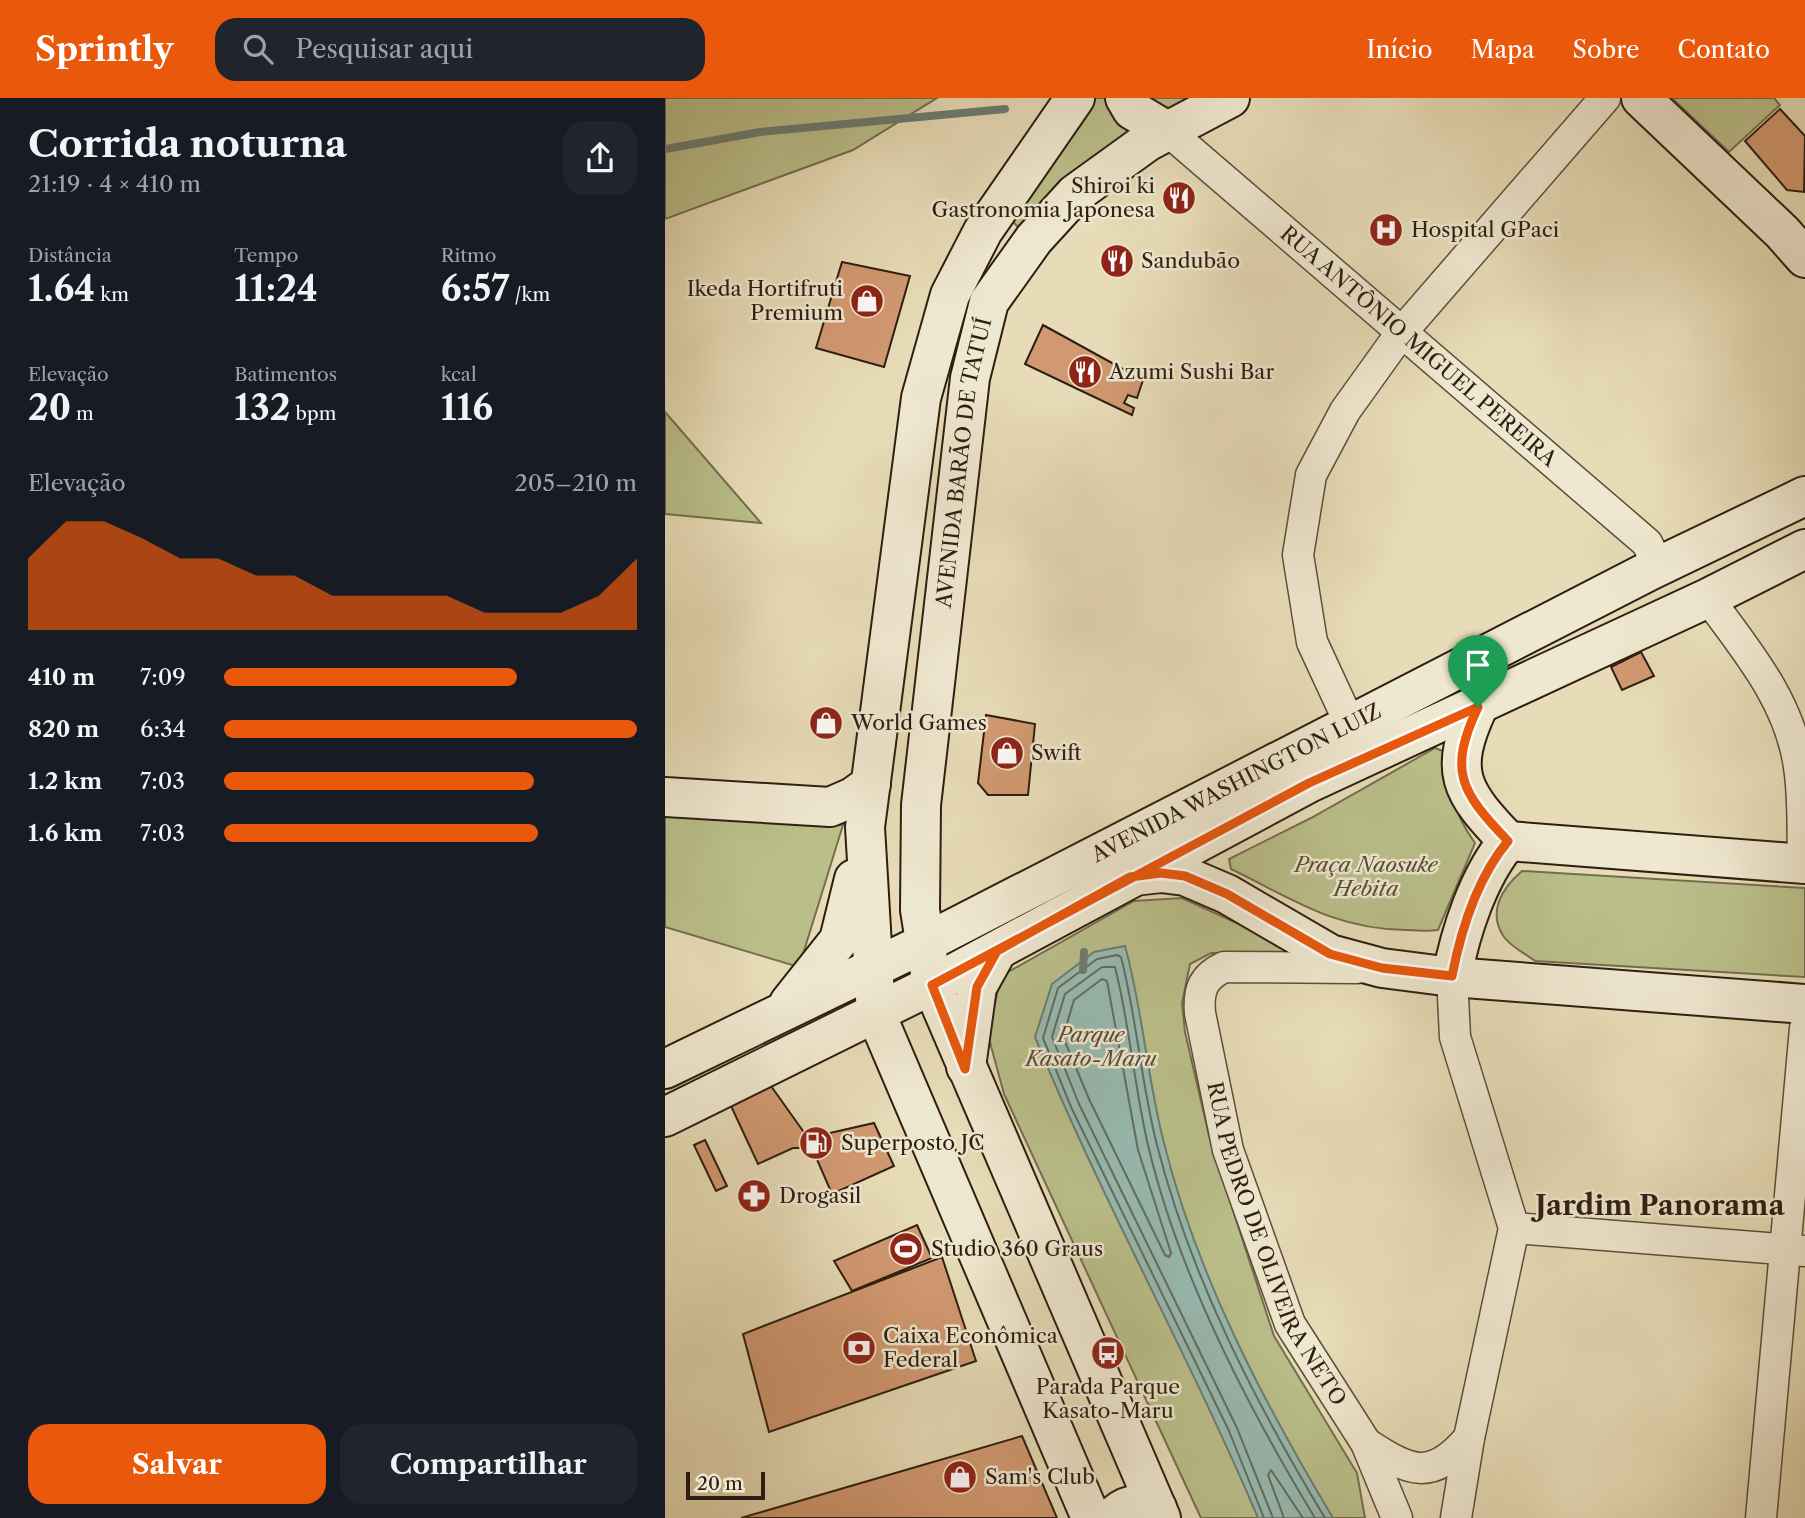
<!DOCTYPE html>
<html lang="pt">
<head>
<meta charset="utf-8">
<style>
  body { margin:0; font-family:"Libre Caslon Text",serif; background:#20242c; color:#f1f3f6; height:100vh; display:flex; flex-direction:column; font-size:26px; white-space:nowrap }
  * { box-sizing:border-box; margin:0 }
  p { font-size:23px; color:#9ea1a6 }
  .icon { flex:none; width:38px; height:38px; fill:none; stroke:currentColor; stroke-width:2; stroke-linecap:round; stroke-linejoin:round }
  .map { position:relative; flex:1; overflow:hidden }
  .sheet { display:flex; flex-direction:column; background:#171b24; width:665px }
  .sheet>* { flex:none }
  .scale { position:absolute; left:21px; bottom:18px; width:79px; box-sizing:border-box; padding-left:7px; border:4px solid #2e1e12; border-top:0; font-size:19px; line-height:24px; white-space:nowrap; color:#2e1e12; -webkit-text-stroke:5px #efe8d0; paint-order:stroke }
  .pin { position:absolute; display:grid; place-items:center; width:60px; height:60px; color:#fff; margin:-72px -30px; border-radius:50% 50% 50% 0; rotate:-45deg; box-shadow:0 0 7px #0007 }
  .pin .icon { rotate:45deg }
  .round { display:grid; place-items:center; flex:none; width:74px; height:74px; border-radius:21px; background:#20242c }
  .overview { display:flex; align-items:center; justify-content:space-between; height:119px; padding:0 28px }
  h1 { font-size:38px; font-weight:700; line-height:52px }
  .metrics { display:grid; grid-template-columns:repeat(3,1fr); gap:10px; height:119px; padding:7px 28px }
  .metrics div { display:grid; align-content:center }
  .metrics b { font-size:35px; font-weight:700 }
  .metrics small { font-size:19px; font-weight:400 }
  .metrics p { font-size:19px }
  .chart { height:196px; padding:14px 28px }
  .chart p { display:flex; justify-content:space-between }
  .chart svg { width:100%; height:126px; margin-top:7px; fill:#ea580c; opacity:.7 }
  .action { display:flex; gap:14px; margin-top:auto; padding:14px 28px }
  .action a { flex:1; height:80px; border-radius:21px; background:#ea580c; color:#fff; font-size:28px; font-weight:700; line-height:80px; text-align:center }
  .action a+a { background:#20242c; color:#f1f3f6 }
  ul { padding:0 28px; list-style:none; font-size:23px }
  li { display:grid; grid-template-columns:112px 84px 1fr; align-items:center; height:52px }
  li i { height:18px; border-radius:9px; background:#ea580c }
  header { display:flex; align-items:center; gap:42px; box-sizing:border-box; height:98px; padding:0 35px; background:#ea580c; color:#fff }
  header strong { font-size:33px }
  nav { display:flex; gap:38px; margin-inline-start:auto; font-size:24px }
  .search { width:490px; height:63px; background:#20242c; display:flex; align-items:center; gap:18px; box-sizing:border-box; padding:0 24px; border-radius:21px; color:#9ea1a6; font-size:26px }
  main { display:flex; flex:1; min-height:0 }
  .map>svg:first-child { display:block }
  .green { fill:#babf8a; stroke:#746e4e; stroke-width:2 }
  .water { fill:#97bbb2; stroke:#6d7c72; stroke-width:2 }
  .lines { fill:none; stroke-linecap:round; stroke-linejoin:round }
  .shore { stroke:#626c62; stroke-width:2 }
  .stream { stroke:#6d7c72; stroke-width:8 }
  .building { fill:#d19971; stroke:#2e1e12; stroke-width:2 }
  .street-casing { stroke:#5c4e3b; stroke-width:33 }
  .secondary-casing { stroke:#2e1e12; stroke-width:42 }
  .street { stroke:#efe8d0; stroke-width:30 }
  .secondary { stroke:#efe8d0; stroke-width:38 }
  .route-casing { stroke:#fff; stroke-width:14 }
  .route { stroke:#ea580c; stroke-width:9 }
  .labels { text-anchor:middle; stroke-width:5; stroke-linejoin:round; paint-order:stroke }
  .poi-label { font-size:21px; fill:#2e1e12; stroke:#efe8d0; text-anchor:start }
  .street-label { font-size:21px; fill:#2e1e12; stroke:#efe8d0 }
  .park-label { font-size:21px; font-style:italic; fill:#584e36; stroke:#efe8d0 }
  .district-label { font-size:28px; font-weight:bold; fill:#2e1e12; stroke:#efe8d0 }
</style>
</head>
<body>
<header>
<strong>Sprintly</strong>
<div class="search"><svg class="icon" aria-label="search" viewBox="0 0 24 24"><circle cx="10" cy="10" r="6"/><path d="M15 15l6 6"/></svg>Pesquisar aqui</div>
<nav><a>Início</a><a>Mapa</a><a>Sobre</a><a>Contato</a></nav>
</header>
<main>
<section class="sheet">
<div class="overview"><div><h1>Corrida noturna</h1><p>21:19 · 4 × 410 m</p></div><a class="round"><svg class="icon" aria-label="share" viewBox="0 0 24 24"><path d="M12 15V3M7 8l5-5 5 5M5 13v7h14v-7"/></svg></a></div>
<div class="metrics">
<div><p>Distância</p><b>1.64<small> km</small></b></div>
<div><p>Tempo</p><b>11:24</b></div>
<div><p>Ritmo</p><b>6:57<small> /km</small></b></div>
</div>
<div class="metrics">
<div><p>Elevação</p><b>20<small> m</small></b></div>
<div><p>Batimentos</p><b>132<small> bpm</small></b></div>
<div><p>kcal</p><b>116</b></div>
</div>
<div class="chart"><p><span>Elevação</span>205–210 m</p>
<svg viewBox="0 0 160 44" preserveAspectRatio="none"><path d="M0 44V19L10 6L20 6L30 12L40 19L50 19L60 25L70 25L80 32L90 32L100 32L110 32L120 38L130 38L140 38L150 32L160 19V44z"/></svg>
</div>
<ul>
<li><b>410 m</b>7:09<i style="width:71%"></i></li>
<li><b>820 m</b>6:34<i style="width:100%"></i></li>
<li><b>1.2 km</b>7:03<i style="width:75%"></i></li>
<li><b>1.6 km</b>7:03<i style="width:76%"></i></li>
</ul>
<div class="action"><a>Salvar</a><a>Compartilhar</a></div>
</section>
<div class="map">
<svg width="1140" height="1420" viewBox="0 0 1140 1420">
  <rect width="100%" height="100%" fill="#e7dcb7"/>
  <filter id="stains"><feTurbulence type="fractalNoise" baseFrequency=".00286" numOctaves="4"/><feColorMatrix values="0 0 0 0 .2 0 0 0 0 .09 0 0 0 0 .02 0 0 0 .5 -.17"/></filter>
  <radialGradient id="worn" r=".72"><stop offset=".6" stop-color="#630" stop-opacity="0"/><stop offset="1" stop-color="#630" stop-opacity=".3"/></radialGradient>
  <path class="green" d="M 0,0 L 272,0 L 188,52 L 0,121 Z
    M 431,0 L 442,0 L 476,30 L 355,131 L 347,123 Z
    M 485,0 L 538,0 L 501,11 Z
    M 1007,0 L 1109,0 L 1115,7 L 1064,54 Z
    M 0,314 L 96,425 L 0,416 Z
    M 770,650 L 778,653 C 783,689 789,716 810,745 L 773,832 C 763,834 752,832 741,832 C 669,831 628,801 566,771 L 564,761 L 646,720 Z
    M 0,716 L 178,727 L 134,869 L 0,829 Z
    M 857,773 L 1140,790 L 1140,879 L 870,863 C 861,856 846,849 839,839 C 822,814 837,790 857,773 Z
    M 517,800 L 633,853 L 619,856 L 546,855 L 525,866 L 517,905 L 520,934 L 545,1042 L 609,1238 L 692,1375 L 700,1420 L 536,1420 L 339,996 L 323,937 L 336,878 L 469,803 Z"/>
  <path class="water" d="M 460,848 C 478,913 482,980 499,1045 C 532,1178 598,1303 668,1420 L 593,1420 C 524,1257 437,1103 370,939 L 387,886 L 429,854 Z"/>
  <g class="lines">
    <path class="shore" d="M 437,881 L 442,883 L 473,1052 L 506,1155 L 504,1159 L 500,1157 L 424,1001 L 398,939 L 409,902 Z
      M 599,1420 L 564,1333 L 406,1009 L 378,940 L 393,890 L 432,861 L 452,857 L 456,859 C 472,921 476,985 492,1047 C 526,1180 590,1304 660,1420
      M 608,1420 L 572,1330 L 414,1006 L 387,939 L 400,896 L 437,869 L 450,869 C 465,928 469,988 483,1047 C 513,1175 582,1308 650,1420
      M 619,1420 L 603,1377 L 606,1372 L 638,1420"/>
    <path class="stream" d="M 0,51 L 95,34 L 340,11
      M 418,872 L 419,854"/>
  </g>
  <path class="building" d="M 1115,11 L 1140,38 L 1139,94 L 1122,92 L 1080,43 Z
    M 177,164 L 245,178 L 219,269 L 151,250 Z
    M 378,227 L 478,282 L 472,300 L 463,297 L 459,305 L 469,310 L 467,317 L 360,266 Z
    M 976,554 L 989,578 L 957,592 L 946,569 Z
    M 321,617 L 370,626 L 363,697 L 323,697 L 313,685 Z
    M 106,988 L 143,1040 L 209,1025 L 229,1068 L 167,1096 L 147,1050 L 128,1050 L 93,1066 L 66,1008 Z
    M 40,1042 L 62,1088 L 51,1093 L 29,1047 Z
    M 252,1127 L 267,1160 L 187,1193 L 169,1163 Z
    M 277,1159 L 311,1263 L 104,1334 L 78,1236 Z
    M 357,1338 L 392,1420 L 76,1420 Z"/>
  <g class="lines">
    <g class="street-casing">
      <g id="street">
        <path id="s1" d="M 504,34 L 982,445 L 989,459 L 986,472"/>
        <path d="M 1043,500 C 1081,552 1125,603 1134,669 C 1139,700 1137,734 1138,765"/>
        <path d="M 685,626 L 647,544 L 633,457 L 646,377 L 680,313 L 736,235 L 940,0"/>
        <path id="s2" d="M 692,870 L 559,869 C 538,879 533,892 535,915 L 563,1052 L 625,1226 L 701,1345 L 732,1420"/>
        <path d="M 787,879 L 790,939 L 849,1130 L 804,1340 L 791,1420"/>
        <path d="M 849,1130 L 1140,1153"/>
        <path d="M 701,1345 C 744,1373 766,1385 804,1340"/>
        <path d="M 1096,1420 L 1140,930"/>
      </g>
    </g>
    <g class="secondary-casing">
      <g id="secondary">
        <path d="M 410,0 L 318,133 L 285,197 L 256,300 L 200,729 L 211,916 L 426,1420"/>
        <path d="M 460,0 L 467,12 L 504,34"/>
        <path d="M 976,0 L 1117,134 L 1140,160"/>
        <path d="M 813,609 C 783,674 795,693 843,743"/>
        <path d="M 0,699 L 165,709 L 188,699 L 206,686"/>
        <path d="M 843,743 L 1140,766"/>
        <path d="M 469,778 L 496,775 L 520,778 L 562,796 L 665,856 L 717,870 L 787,879 L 1140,906"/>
        <path d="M 787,879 C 795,834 814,777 843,743"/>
        <path d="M 124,905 L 174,842 L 189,781"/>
        <path d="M 301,969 L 312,889 L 332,853"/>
        <path id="s3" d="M 0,971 L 260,845 L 986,472 L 1140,398"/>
        <path d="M 0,1019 L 267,887 L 644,685 L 1043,500 L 1140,451"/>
        <path d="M 447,1420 C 458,1407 476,1402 492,1410"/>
        <path id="s4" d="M 496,1420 L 267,887 L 255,812 L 256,707 L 305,280 L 324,204 L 369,141 L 410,96 L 482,44 L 565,0"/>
      </g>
    </g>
    <use href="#street" class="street"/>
    <use href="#secondary" class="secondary"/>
  </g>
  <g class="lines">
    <g class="route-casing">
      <path id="route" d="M 813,609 L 644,685 L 267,887 L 300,971 L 312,889 L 332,853 L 465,779 L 496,775 L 520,778 L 562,796 L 665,856 L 717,870 L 787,878 C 796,832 813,779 843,743 C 795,693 783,673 813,609"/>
    </g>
    <use href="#route" class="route"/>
  </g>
  <defs>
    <g id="restaurant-disc" transform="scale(1.75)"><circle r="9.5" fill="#8f2418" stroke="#efe8d0"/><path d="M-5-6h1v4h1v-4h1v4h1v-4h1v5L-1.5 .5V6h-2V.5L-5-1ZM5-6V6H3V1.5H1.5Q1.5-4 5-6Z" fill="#fff"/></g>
    <g id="hospital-disc" transform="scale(1.75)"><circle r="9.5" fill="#8f2418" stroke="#efe8d0"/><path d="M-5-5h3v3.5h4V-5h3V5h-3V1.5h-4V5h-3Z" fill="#fff"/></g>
    <g id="shop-disc" transform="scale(1.75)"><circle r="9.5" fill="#8f2418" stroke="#efe8d0"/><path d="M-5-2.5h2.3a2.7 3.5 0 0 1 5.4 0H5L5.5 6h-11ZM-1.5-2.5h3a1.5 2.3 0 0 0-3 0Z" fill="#fff"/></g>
    <g id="fuel-disc" transform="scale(1.75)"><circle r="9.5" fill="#8f2418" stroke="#efe8d0"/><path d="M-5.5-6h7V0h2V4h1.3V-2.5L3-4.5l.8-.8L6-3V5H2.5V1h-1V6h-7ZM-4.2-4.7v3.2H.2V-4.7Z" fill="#fff"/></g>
    <g id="pharmacy-disc" transform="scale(1.75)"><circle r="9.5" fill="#8f2418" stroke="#efe8d0"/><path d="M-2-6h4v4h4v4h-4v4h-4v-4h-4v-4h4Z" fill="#fff"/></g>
    <g id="stadium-disc" transform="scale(1.75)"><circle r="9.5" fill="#8f2418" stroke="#efe8d0"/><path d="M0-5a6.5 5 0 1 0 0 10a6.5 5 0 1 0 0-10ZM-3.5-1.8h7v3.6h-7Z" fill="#fff"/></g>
    <g id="bank-disc" transform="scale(1.75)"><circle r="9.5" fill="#8f2418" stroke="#efe8d0"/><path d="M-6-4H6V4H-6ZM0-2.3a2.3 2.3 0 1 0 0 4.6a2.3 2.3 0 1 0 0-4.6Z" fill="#fff"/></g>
    <g id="bus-disc" transform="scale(1.75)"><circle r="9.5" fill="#8f2418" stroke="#efe8d0"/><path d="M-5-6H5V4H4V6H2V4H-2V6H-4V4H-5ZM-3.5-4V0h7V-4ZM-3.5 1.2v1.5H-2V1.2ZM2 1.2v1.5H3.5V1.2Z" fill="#fff"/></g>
  </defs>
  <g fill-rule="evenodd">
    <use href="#restaurant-disc" x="514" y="100"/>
    <use href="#hospital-disc" x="721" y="132"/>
    <use href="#restaurant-disc" x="452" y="163"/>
    <use href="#shop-disc" x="202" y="203"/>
    <use href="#restaurant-disc" x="420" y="274"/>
    <use href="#shop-disc" x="161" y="625"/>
    <use href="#shop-disc" x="342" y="655"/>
    <use href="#fuel-disc" x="151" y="1045"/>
    <use href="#pharmacy-disc" x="89" y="1098"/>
    <use href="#stadium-disc" x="241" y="1151"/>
    <use href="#bank-disc" x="194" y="1250"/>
    <use href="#bus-disc" x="443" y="1255"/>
    <use href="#shop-disc" x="295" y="1379"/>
  </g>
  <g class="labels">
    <g class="poi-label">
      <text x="490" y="95" text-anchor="end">Shiroi ki<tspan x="490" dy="24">Gastronomia Japonesa</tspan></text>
      <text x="746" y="139">Hospital GPaci</text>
      <text x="476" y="170">Sandubão</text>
      <text x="178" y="198" text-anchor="end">Ikeda Hortifruti<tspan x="178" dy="24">Premium</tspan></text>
      <text x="444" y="281">Azumi Sushi Bar</text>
      <text x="186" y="632">World Games</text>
      <text x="366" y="662">Swift</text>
      <text x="176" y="1052">Superposto JC</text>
      <text x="114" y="1105">Drogasil</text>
      <text x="266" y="1158">Studio 360 Graus</text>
      <text x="218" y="1245">Caixa Econômica<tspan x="218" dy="24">Federal</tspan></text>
      <text x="443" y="1296" text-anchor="middle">Parada Parque<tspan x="443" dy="24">Kasato-Maru</tspan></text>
      <text x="320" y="1386">Sam's Club</text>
    </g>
    <g class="street-label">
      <text dy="7" stroke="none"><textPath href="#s1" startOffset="329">RUA ANTÔNIO MIGUEL PEREIRA</textPath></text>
      <text dy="7" stroke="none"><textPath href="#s4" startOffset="1106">AVENIDA BARÃO DE TATUÍ</textPath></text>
      <text dy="7" stroke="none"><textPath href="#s3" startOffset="639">AVENIDA WASHINGTON LUIZ</textPath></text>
      <text dy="7" stroke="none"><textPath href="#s2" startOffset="434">RUA PEDRO DE OLIVEIRA NETO</textPath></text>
    </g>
    <g class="park-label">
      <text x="701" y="774">Praça Naosuke<tspan x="701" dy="24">Hebita</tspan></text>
      <text x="426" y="944">Parque<tspan x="426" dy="24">Kasato-Maru</tspan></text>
    </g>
    <g class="district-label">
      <text x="995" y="1117">Jardim Panorama</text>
    </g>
  </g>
  <rect width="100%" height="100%" filter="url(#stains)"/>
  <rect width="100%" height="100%" fill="url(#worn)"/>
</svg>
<div class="scale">20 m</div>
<div class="pin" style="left:813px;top:609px;background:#1e9e55"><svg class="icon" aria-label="arrive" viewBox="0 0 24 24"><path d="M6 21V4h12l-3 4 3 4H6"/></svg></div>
</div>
</main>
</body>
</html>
